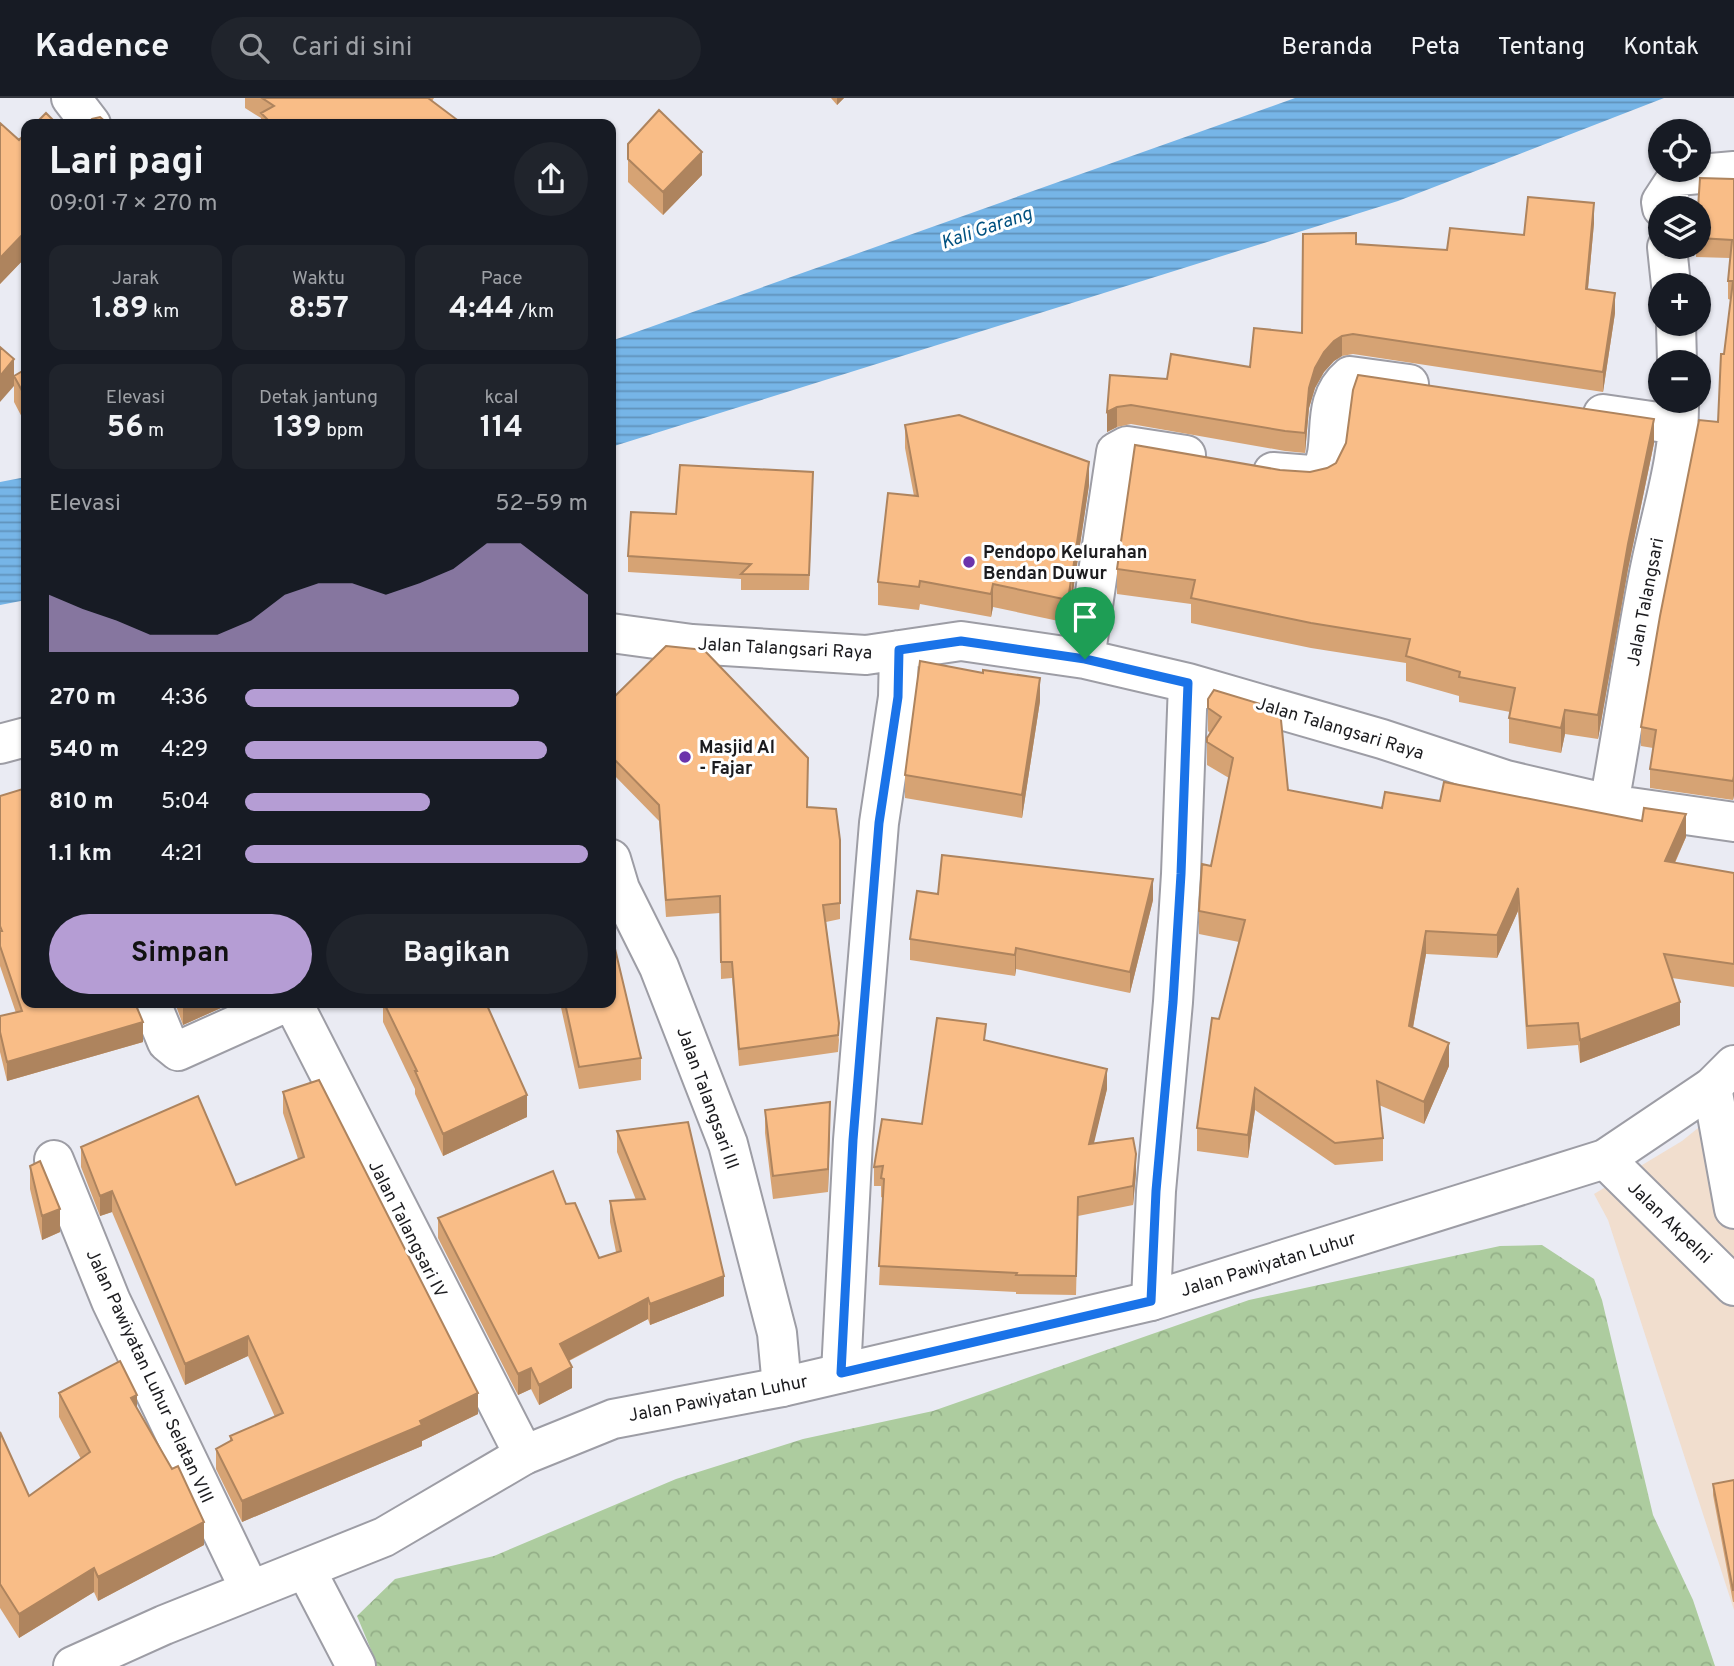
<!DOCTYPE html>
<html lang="id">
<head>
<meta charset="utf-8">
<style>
  body { margin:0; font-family:Overpass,sans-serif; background:#20242c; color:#f1f3f6; height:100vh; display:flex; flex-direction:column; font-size:26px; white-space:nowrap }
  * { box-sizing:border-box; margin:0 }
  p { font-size:23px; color:#9ea1a6 }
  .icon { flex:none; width:38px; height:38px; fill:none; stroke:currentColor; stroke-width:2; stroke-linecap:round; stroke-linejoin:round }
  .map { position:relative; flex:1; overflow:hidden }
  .panel { position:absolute; left:21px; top:21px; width:595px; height:889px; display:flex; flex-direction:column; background:#171b24; border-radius:14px; box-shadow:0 2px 5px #0004 }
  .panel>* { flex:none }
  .fabs { position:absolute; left:1648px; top:21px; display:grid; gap:14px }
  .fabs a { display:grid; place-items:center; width:63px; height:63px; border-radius:50%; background:#171b24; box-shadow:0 2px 5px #0004; font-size:35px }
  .pin { position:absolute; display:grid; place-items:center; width:60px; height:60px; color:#fff; margin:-72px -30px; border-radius:50% 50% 50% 0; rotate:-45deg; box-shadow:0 0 7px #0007 }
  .pin .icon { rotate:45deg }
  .round { display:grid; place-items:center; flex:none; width:74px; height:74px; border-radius:37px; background:#20242c }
  .head { display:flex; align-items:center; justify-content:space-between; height:119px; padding:0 28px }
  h1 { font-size:38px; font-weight:700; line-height:52px }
  .metrics { display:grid; grid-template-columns:repeat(3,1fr); gap:10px; height:119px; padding:7px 28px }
  .metrics div { display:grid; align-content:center; border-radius:14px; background:#20242c; text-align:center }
  .metrics b { font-size:30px; font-weight:700 }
  .metrics small { font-size:19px; font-weight:400 }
  .metrics p { font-size:19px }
  .chart { height:196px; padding:14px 28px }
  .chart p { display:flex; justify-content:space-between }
  .chart svg { width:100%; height:126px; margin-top:7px; fill:#b59dd4; opacity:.7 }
  .primary-button { display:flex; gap:14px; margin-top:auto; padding:14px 28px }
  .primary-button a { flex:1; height:80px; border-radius:42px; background:#b59dd4; color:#111; font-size:28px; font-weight:700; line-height:80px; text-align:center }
  .primary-button a+a { background:#20242c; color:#f1f3f6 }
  ul { padding:0 28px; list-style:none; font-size:23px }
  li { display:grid; grid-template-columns:112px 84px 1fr; align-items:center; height:52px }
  li i { height:18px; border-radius:9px; background:#b59dd4 }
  header { display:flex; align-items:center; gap:42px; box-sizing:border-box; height:98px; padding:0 35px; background:#171b24; border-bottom:2px solid #363941 }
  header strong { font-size:33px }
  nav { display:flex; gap:38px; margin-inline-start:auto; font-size:24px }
  .search { width:490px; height:63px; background:#20242c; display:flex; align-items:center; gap:18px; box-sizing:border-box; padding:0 24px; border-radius:38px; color:#9ea1a6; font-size:26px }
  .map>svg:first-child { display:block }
  .education { fill:#f1dece }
  .forest { fill:url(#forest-crowns) }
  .water { fill:url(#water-rules) }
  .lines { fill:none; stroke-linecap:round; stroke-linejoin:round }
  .minor-casing { stroke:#9d9da5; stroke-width:42 }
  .major-casing { stroke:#9d9da5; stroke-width:42 }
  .minor { stroke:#fff; stroke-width:38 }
  .major { stroke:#fff; stroke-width:38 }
  .wall { fill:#d6a374 }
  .shaded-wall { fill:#ae845e }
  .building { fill:#f9bd87; stroke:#ae845e; stroke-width:2 }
  .route-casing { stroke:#fff; stroke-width:14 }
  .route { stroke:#1a73e8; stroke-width:9 }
  .poi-dot { fill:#6b34ab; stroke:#fff; stroke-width:2.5 }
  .labels { text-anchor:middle; stroke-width:6; stroke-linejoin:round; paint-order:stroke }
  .poi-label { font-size:18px; font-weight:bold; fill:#1c1c1f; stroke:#fff; text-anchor:start }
  .street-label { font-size:18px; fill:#1c1c1f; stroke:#fff }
  .water-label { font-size:19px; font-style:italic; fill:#015180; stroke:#fff }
</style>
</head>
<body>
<header>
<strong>Kadence</strong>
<div class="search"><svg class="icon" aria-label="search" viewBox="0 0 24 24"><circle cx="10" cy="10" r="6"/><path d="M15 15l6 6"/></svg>Cari di sini</div>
<nav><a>Beranda</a><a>Peta</a><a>Tentang</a><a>Kontak</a></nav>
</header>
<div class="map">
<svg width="1734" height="1568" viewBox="0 0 1734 1568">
  <defs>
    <pattern id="forest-crowns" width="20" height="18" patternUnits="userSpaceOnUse" patternTransform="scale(1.75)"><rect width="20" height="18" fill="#adcc9f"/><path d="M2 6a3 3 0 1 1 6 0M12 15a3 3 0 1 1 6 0" fill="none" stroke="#94af88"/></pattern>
    <pattern id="water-rules" width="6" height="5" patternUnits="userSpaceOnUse" patternTransform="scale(1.75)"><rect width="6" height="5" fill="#76b5e7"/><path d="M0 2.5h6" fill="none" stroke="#6092bb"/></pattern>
  </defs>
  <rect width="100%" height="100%" fill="#eaebf3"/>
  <path class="education" d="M 1734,1001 L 1734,1512 L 1608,1122 L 1594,1096 L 1682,1043 Z"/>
  <path class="forest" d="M 1542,1147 L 1594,1181 L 1602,1202 L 1653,1417 L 1693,1502 L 1715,1568 L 372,1568 L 374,1559 L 357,1518 L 395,1481 L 494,1458 L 676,1381 L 803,1341 L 933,1313 L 1249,1202 L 1500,1148 Z"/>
  <path class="water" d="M 1295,0 L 1664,0 L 1398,103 L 611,349 L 611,243 Z
    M 26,379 L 26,502 L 0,507 L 0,384 Z"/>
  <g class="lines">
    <g class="minor-casing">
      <path id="minor" d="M 71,0 L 91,26
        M 1662,110 L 1661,104 L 1678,78 L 1734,73
        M 1667,149 L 1671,187
        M 1676,226 L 1677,264
        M 1603,316 L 1679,327
        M 1273,374 L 1311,377 L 1321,374 C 1337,344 1318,305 1350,278 L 1409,286
        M 611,535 L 692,546 L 866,557 L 961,543 L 1085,561 L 1188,585 L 1382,641 L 1506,682 L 1609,706 L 1734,724
        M 1085,561 L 1116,354 L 1127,348 L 1186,357
        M 0,646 L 26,639
        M 1609,706 C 1623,629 1634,552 1649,475 C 1660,418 1680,361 1679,303
        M 611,761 L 620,791 L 659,869 L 728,1046 L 777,1235 L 782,1289
        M 151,905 L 167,944 L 178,953 L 285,905
        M 293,905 L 524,1357
        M 1712,989 L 1734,1111
        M 1605,1061 L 1734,1188
        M 54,1062 L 111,1203 L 250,1492
        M 1151,1203 L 1156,1093 L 1173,904 L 1181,776 L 1188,585
        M 841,1275 L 853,1042 L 879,725 L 898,599 L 899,552
        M 306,1472 L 356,1568"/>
    </g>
    <g class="major-casing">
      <path id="major" d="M 73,1568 L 164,1527 L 384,1439 L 524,1357 L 613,1321 L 782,1289 L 1151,1203 L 1605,1061 L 1712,989 L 1734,967"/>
    </g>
    <use href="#minor" class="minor"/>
    <use href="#major" class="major"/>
  </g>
  <path class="wall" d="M 245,0 L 434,0 L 432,3 L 456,26 L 261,26 L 261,20 L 245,10 Z
    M 831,0 L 844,0 L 837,7 Z
    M 0,25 L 19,42 L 26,35 L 26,163 L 24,161 L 0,186 Z
    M 628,46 L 702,77 L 663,117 L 628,84 Z
    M 1734,81 L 1734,697 L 1733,702 L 1650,690 L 1650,671 L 1653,650 L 1641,648 L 1641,629 L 1718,324 L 1731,202 L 1728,201 L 1728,183 L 1730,160 L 1696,159 L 1696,149 L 1699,149 L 1699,110 Z
    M 1594,125 L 1588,191 L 1615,215 L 1603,294 L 1353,256 L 1342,258 L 1334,263 L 1324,274 L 1315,290 L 1309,310 L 1305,355 L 1285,353 L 1131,326 L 1117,329 L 1107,334 L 1107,314 L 1167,281 L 1250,269 L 1302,235 L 1356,146 L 1447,152 Z
    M 26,271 L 26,327 L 14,304 L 14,278 Z
    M 905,327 L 1089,387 L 1068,525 L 993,509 L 991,519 L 920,506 L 919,512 L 878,507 L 878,484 L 914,398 L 905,350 Z
    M 1654,345 L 1628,471 L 1598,641 L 1565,636 L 1561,655 L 1509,645 L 1509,620 L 1510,614 L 1459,604 L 1459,598 L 1406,583 L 1406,565 L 1311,550 L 1191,525 L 1191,506 L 1117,496 L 1117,471 L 1280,372 L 1310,374 Z
    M 813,389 L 809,492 L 741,492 L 741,481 L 628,474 L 628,458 L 676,416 Z
    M 1208,601 L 1288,692 L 1382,710 L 1440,703 L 1686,739 L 1675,765 L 1734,775 L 1734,889 L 1672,880 L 1680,927 L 1580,965 L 1578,947 L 1527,951 L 1518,813 L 1497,860 L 1426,856 L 1413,930 L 1449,968 L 1424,1026 L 1379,1007 L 1383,1040 L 1383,1063 L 1335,1067 L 1255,1012 L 1248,1060 L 1197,1053 L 1197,1030 L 1219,921 L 1239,844 L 1199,836 L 1199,813 L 1211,768 L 1229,680 L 1207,667 L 1207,640 L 1210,635 L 1208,633 Z
    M 611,602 L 807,709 L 840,742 L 840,821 L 826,824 L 839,942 L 838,954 L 739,968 L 732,880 L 721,881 L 720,815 L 666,819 L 659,723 L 611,674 Z
    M 1040,603 L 1022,720 L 905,700 L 905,677 Z
    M 0,698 L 143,944 L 7,983 L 0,954 L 0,918 L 16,915 L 0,868 Z
    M 938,796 L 1153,802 L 1130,895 L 1016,871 L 1015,878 L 910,862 L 910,841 Z
    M 175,905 L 232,905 L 183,927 Z
    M 383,905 L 486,905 L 527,1019 L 443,1058 L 415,996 L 415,991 L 383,924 Z
    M 560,905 L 611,905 L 641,960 L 641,982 L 579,991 Z
    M 986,942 L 1107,991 L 1093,1046 L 1136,1075 L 1133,1107 L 1078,1118 L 1076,1197 L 1016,1196 L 1016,1194 L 879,1187 L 883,1100 L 881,1099 L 881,1088 L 874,1088 L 874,1069 L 922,1026 Z
    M 283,994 L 478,1316 L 422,1343 L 422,1348 L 242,1424 L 216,1371 L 216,1351 L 230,1343 L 230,1338 L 275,1319 L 248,1258 L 185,1287 L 112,1114 L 100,1118 L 81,1069 L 81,1049 L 236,1087 L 298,1061 L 283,1015 Z
    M 765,1012 L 830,1027 L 828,1094 L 773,1101 L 765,1035 Z
    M 617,1033 L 724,1198 L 650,1227 L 648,1221 L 569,1263 L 572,1290 L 539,1307 L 531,1291 L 518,1297 L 438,1140 L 438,1120 L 566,1106 L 599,1160 L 616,1154 L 610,1124 L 610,1103 L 636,1102 L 617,1054 Z
    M 30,1068 L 60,1134 L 42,1142 L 30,1091 Z
    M 59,1295 L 137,1310 L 204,1447 L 98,1503 L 94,1494 L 19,1540 L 0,1510 L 0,1334 L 29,1398 L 81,1361 L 59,1319 Z
    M 1734,1382 L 1734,1504 L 1733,1504 L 1713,1397 L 1713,1386 Z"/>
  <path class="shaded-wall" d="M 837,0 L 844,0 L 837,7 Z
    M 702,54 L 702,77 L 663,117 L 663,94 Z
    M 1594,105 L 1594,125 L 1586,211 L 1586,191 Z
    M 24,135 L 24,161 L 0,186 L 0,160 Z
    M 1615,195 L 1615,215 L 1603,294 L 1603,274 Z
    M 1342,238 L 1342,258 L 1334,263 L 1324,274 L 1315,290 L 1309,310 L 1305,355 L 1305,335 L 1309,290 L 1315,270 L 1324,254 L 1334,243 Z
    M 14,261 L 14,288 L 0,304 L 0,278 Z
    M 1117,309 L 1117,329 L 1107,334 L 1107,314 Z
    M 1654,321 L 1654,345 L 1628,471 L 1598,641 L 1598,617 L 1628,446 Z
    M 1089,364 L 1089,387 L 1072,501 L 1072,478 Z
    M 1071,482 L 1071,505 L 1068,525 L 1068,502 Z
    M 993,486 L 993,509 L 991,519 L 991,496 Z
    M 1040,580 L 1040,603 L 1022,720 L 1022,697 Z
    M 1565,612 L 1565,636 L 1561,655 L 1561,630 Z
    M 1734,678 L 1734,697 L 1733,702 L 1733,683 Z
    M 1686,716 L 1686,739 L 1665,786 L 1665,763 Z
    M 1153,781 L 1153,802 L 1130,895 L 1130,874 Z
    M 1518,790 L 1518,813 L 1497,860 L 1497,837 Z
    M 1426,833 L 1426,856 L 1409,951 L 1409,928 Z
    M 1016,850 L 1016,871 L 1015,878 L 1015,857 Z
    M 1680,904 L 1680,927 L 1580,965 L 1580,942 Z
    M 188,905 L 232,905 L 183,927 L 183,907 Z
    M 143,924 L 143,944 L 7,983 L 7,964 Z
    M 1449,945 L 1449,968 L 1424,1026 L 1424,1004 Z
    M 1107,971 L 1107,991 L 1089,1066 L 1089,1046 Z
    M 1255,990 L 1255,1012 L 1248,1060 L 1248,1037 Z
    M 527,997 L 527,1019 L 443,1058 L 443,1036 Z
    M 830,1004 L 830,1027 L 828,1094 L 828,1071 Z
    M 1136,1056 L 1136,1075 L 1133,1107 L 1133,1088 Z
    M 112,1093 L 112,1114 L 100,1118 L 100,1098 Z
    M 60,1111 L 60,1134 L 42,1142 L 42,1118 Z
    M 724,1178 L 724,1198 L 650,1227 L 650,1206 Z
    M 648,1200 L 648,1221 L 560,1267 L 560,1246 Z
    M 248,1238 L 248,1258 L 185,1287 L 185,1266 Z
    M 572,1269 L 572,1290 L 539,1307 L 539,1287 Z
    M 531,1270 L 531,1291 L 518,1297 L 518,1276 Z
    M 478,1295 L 478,1316 L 422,1343 L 422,1348 L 242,1424 L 242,1403 Z
    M 137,1297 L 137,1321 L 131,1300 Z
    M 204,1424 L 204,1447 L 98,1503 L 98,1479 Z
    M 94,1470 L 94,1494 L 19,1540 L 19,1516 Z"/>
  <path class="building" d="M 262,0 L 428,0 L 456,21 L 451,26 L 272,26 L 261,15 L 274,8 Z
    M 659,12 L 702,54 L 663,94 L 628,61 L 628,46 Z
    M 46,15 L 57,26 L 35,26 Z
    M 100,19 L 108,26 L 87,26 L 92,21 Z
    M 0,25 L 19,42 L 26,35 L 26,136 L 24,135 L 0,160 Z
    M 1700,80 L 1734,81 L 1734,678 L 1733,683 L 1650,671 L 1656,632 L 1641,629 L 1660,518 L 1699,322 L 1718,324 L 1721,256 L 1724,256 L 1733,183 L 1728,183 L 1732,142 L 1699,140 L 1699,110 L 1698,110 Z
    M 1528,99 L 1594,105 L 1586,191 L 1615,195 L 1603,274 L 1353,236 L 1342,238 L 1334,243 L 1324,254 L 1315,270 L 1309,290 L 1305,335 L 1285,333 L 1131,307 L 1117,309 L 1107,314 L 1110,277 L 1167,281 L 1171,256 L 1250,269 L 1254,230 L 1302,235 L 1303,136 L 1356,135 L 1356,146 L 1447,152 L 1450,130 L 1524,137 Z
    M 0,249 L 14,261 L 0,278 Z
    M 26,271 L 26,300 L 14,278 Z
    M 1358,277 L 1654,321 L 1628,446 L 1598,617 L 1565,612 L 1561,630 L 1509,620 L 1515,590 L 1459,579 L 1460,574 L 1406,558 L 1410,541 L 1311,525 L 1191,500 L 1195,482 L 1117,471 L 1135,347 L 1280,372 L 1310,374 L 1327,370 L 1336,365 L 1346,345 L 1353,292 Z
    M 959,317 L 1089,364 L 1072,478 L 1060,475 L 1071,482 L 1068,502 L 993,486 L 991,496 L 920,483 L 919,489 L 878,484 L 888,395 L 918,398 L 905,327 Z
    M 680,367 L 813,374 L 809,477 L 741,476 L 751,466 L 628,458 L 631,414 L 676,416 Z
    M 666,548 L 704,552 L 808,660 L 807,709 L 836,711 L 840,742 L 840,805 L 823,807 L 839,925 L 838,937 L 739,951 L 732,864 L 721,864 L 720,798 L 666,802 L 659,707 L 611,658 L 611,602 Z
    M 920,563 L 983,575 L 983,572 L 1040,580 L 1022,697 L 905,677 Z
    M 1214,592 L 1280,612 L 1288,692 L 1382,710 L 1385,694 L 1440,703 L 1444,684 L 1642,723 L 1644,710 L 1686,716 L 1665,763 L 1734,775 L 1734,866 L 1664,856 L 1680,904 L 1580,942 L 1578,925 L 1527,928 L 1518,790 L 1497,837 L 1426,833 L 1409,928 L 1449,945 L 1424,1004 L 1377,983 L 1383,1040 L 1335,1045 L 1255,990 L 1248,1037 L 1197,1030 L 1212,920 L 1219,921 L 1245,822 L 1199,813 L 1202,766 L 1211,768 L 1233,660 L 1207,644 L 1207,640 L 1221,619 L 1208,610 L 1208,601 Z
    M 26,690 L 26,905 L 135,905 L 143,924 L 7,964 L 0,934 L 0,918 L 22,913 L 0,848 L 0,833 L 2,833 L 0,828 L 0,698 Z
    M 942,757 L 1153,781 L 1130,874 L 1016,850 L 1015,857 L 910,841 L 917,793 L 938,796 Z
    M 611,834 L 641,960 L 579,969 L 565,905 L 611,905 Z
    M 384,905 L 486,905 L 527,997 L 443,1036 L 415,973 L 417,973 Z
    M 937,920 L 986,926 L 984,942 L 1107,971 L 1089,1046 L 1133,1040 L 1136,1056 L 1133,1088 L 1078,1099 L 1076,1178 L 1016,1177 L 1017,1175 L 879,1168 L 884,1081 L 881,1080 L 883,1068 L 874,1069 L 882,1021 L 922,1026 Z
    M 319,982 L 478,1295 L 420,1323 L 422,1327 L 242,1403 L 216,1351 L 232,1342 L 230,1338 L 283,1315 L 248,1238 L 185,1266 L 112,1093 L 100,1098 L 81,1049 L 198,998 L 236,1087 L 304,1059 L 283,994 Z
    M 830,1004 L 828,1071 L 773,1078 L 765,1012 Z
    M 688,1024 L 724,1178 L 650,1206 L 648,1200 L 560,1246 L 572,1269 L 539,1287 L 531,1270 L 518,1276 L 438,1120 L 553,1073 L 566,1106 L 575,1105 L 599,1160 L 621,1153 L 610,1103 L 645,1101 L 617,1033 Z
    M 40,1063 L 60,1111 L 42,1118 L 30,1068 Z
    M 120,1263 L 137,1297 L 131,1300 L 172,1371 L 178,1368 L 204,1424 L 98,1479 L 94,1470 L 19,1516 L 0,1486 L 0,1334 L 29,1398 L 90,1354 L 59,1295 Z
    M 1734,1382 L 1734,1492 L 1733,1492 L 1713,1386 Z"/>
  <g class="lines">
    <g class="route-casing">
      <path id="route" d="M 961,543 L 1085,561 L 1188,585 L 1181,776 L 1173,904 L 1156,1093 L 1151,1203 L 841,1275 L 853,1042 L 879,725 L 898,599 L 899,552 Z"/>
    </g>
    <use href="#route" class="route"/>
  </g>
  <g class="poi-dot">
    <circle cx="969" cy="464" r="7"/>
    <circle cx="685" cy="659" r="7"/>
  </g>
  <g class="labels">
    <g class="poi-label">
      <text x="983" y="460">Pendopo Kelurahan<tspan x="983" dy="21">Bendan Duwur</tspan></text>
      <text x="699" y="655">Masjid Al<tspan x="699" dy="21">- Fajar</tspan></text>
    </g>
    <g class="street-label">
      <text transform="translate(1645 504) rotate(-79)" y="6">Jalan Talangsari</text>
      <text transform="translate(785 550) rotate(3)" y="6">Jalan Talangsari Raya</text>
      <text transform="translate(1340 630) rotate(17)" y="6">Jalan Talangsari Raya</text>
      <text transform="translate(708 1000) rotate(70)" y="6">Jalan Talangsari III</text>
      <text transform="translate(1670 1124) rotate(44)" y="6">Jalan Akpelni</text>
      <text transform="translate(408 1131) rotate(63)" y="6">Jalan Talangsari IV</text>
      <text transform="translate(1268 1166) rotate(-17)" y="6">Jalan Pawiyatan Luhur</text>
      <text transform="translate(150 1278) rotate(65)" y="6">Jalan Pawiyatan Luhur Selatan VIII</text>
      <text transform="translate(718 1300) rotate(-11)" y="6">Jalan Pawiyatan Luhur</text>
    </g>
    <g class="water-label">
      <text transform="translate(986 129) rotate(-19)" y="7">Kali Garang</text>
    </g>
  </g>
</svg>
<div class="fabs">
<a><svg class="icon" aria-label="locate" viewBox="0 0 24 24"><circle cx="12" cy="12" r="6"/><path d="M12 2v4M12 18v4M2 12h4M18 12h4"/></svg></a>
<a><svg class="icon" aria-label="layers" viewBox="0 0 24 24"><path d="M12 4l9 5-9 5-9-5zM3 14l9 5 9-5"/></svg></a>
<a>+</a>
<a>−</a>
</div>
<div class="pin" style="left:1085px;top:561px;background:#1e9e55"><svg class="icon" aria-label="arrive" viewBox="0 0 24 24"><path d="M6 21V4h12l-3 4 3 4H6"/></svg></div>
<section class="panel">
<div class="head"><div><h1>Lari pagi</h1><p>09:01 · 7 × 270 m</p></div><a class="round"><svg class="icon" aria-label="share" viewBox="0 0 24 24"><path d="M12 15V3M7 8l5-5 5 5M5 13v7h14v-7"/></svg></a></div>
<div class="metrics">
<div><p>Jarak</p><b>1.89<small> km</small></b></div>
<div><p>Waktu</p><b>8:57</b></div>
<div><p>Pace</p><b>4:44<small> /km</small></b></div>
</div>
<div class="metrics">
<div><p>Elevasi</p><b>56<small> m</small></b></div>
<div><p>Detak jantung</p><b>139<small> bpm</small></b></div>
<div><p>kcal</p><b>114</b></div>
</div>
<div class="chart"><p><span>Elevasi</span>52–59 m</p>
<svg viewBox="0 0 160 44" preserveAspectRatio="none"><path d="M0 44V24L10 29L20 33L30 38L40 38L50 38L60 33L70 24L80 20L90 20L100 24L110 20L120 15L130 6L140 6L150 15L160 24V44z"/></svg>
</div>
<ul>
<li><b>270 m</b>4:36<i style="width:80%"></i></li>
<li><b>540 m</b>4:29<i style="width:88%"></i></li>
<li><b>810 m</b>5:04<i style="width:54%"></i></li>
<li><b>1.1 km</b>4:21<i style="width:100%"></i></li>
</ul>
<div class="primary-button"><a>Simpan</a><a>Bagikan</a></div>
</section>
</div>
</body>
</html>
